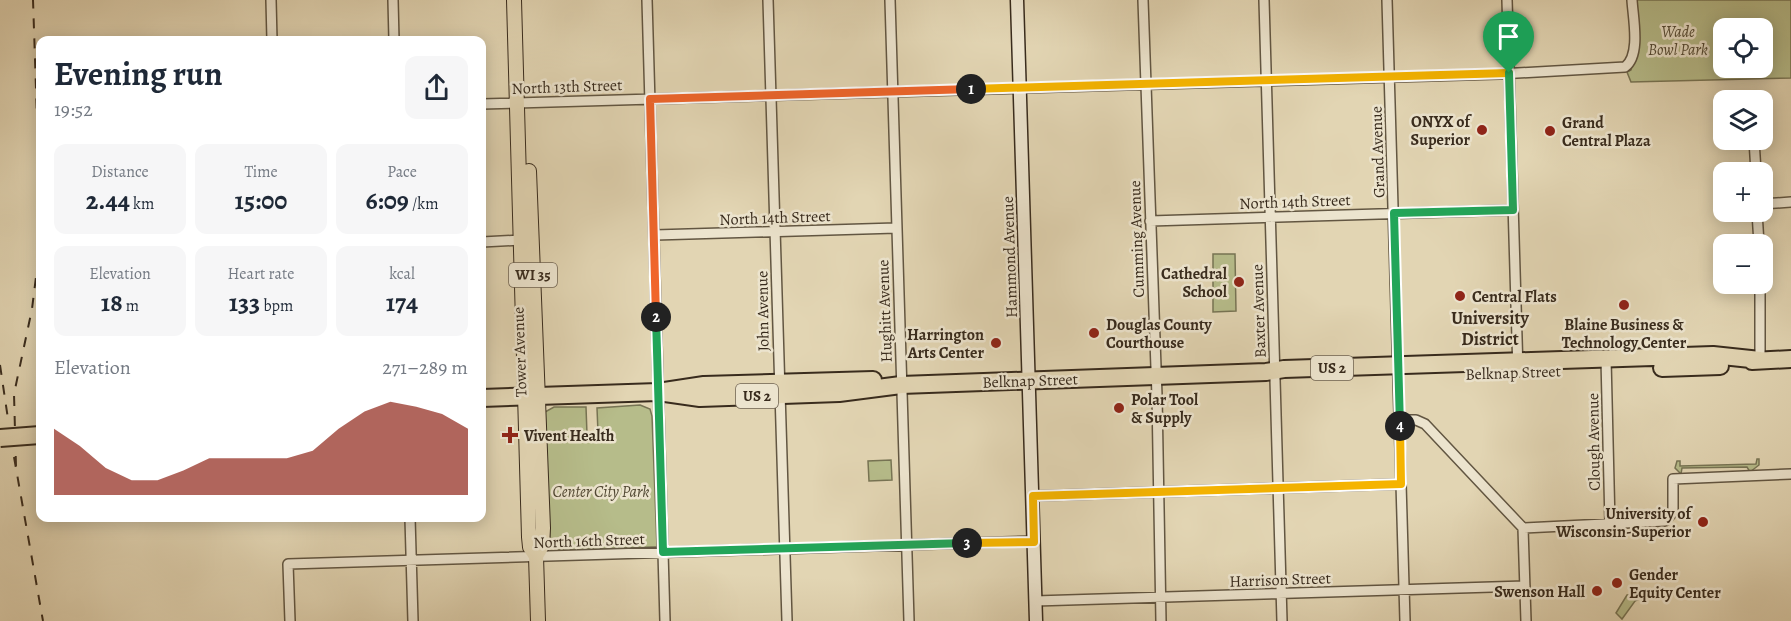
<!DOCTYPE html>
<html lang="en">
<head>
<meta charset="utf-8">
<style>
  body { margin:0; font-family:Alegreya,serif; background:#f6f6f7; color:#1f2937; height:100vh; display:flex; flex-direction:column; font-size:22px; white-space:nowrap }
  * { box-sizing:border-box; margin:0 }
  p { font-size:20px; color:#747a83 }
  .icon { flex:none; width:33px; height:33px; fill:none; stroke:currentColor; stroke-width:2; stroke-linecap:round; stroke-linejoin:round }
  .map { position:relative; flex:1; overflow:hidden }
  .drawer { position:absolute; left:36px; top:36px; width:450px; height:486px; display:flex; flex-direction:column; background:#fff; border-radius:12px; box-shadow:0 3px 15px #0003 }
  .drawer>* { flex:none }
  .fabs { position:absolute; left:1713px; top:18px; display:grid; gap:12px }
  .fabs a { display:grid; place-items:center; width:60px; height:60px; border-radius:12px; background:#fff; box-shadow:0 3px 15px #0003; font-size:30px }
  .pin { position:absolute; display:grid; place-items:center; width:51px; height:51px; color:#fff; margin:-62px -26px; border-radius:50% 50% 50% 0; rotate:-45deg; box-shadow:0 0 6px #0007 }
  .pin .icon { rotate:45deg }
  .km { position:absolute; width:30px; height:30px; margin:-15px; border-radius:50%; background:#222; color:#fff; font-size:16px; line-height:30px; text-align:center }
  .round { display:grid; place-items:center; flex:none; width:63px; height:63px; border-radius:12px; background:#f6f6f7 }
  .head { display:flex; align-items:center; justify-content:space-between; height:102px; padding:0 18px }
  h1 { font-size:33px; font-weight:700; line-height:45px }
  .figures { display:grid; grid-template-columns:repeat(3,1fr); gap:9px; height:102px; padding:6px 18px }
  .figures div { display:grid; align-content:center; border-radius:12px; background:#f6f6f7; text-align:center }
  .figures b { font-size:26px; font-weight:700 }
  .figures small { font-size:16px; font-weight:400 }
  .figures p { font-size:16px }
  .chart { height:168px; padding:12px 18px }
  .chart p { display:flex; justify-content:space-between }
  .chart svg { width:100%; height:108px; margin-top:6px; fill:#8f2418; opacity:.7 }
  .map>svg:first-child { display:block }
  .green { fill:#b6bc8a; stroke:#777454; stroke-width:1.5; fill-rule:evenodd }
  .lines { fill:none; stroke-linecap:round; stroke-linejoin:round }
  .street-casing { stroke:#625642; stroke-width:12 }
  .secondary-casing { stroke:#382b1d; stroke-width:15 }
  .primary-casing { stroke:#382b1d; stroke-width:16 }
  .highway-casing { stroke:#382b1d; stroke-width:20 }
  .street { stroke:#ece4ce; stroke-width:9 }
  .secondary { stroke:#ece4ce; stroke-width:12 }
  .primary { stroke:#e2d5b3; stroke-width:14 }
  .highway { stroke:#e2d5b3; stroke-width:16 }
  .rail { stroke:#382b1d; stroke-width:2; stroke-dasharray:10 10; stroke-linecap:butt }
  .highway-bridge-casing { stroke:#382b1d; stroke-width:20; stroke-linecap:butt }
  .highway-bridge { stroke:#e2d5b3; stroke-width:16 }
  .split-1-casing { stroke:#fff; stroke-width:12 }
  .split-2-casing { stroke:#fff; stroke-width:12 }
  .split-3-casing { stroke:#fff; stroke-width:12 }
  .split-4-casing { stroke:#fff; stroke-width:12 }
  .split-5-casing { stroke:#fff; stroke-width:12 }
  .split-1 { stroke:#f5b400; stroke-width:8 }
  .split-2 { stroke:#f0652b; stroke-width:8 }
  .split-3 { stroke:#22a559; stroke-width:8 }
  .split-4 { stroke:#f5b400; stroke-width:8 }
  .split-5 { stroke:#22a559; stroke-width:8 }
  .poi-dot { fill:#8f2418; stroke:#ece4ce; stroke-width:2 }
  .labels { text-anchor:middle; stroke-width:5; stroke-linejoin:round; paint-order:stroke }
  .shield { fill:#ece4ce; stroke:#6e6252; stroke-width:1.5 }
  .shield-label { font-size:15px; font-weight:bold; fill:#382b1d }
  .park-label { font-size:16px; font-style:italic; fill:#514833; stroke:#ece4ce }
  .street-label { font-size:16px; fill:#382b1d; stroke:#ece4ce }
  .poi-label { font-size:16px; font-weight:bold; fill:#382b1d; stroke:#ece4ce; text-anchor:start }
  .neighbourhood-label { font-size:18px; font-weight:bold; fill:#382b1d; stroke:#ece4ce }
</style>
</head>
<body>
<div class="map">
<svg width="1791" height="621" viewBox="0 0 1791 621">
  <rect width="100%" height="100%" fill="#e2d5b3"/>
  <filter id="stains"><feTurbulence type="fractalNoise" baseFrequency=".00333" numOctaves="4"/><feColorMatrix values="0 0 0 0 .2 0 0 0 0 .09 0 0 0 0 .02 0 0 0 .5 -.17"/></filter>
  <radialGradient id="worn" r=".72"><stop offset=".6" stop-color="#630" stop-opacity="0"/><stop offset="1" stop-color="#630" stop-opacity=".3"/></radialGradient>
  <path class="green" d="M 1635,0 L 1791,0 L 1791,78 L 1631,82 L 1627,72 L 1631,70 L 1636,49 ZM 1724,28 L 1762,28 L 1762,68 L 1724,68 Z
    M 1213,254 L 1235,254 L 1236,311 L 1213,312 Z
    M 640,405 L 650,409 L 652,416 L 657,547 L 556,550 L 551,546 L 550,540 L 545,412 L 554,407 L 586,407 L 587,434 L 598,433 L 597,408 Z
    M 1757,459 L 1759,459 L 1759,465 L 1750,472 L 1747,467 L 1682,468 L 1681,474 L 1675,468 L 1677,461 L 1680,461 L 1680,466 L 1756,464 Z
    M 891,460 L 892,480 L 869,481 L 868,461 Z
    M 1649,594 L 1635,601 L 1622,619 L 1616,613 L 1627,595 Z"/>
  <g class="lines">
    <g class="street-casing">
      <path id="street" d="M 271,0 L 272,40
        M 393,0 L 394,40
        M 647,0 L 665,621
        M 768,0 L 787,621
        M 890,0 L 909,621
        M 1143,0 L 1157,396 L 1161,621
        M 1264,0 L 1282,621
        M 1387,0 L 1405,621
        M 1507,0 L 1518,372
        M 482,104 L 1500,74 L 1625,67 C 1641,55 1633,18 1632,0
        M 1754,140 L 1756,172
        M 1762,204 L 1791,202
        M 1757,212 L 1759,244
        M 1150,221 L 1513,210
        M 655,235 L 896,228
        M 482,242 L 521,240
        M 1760,284 L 1760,360
        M 1606,359 L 1610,524
        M 1400,420 L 1416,420 L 1425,424 L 1523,528
        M 1033,496 L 1401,484
        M 410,518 L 413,621
        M 1523,528 L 1665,521 L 1673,512 L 1673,479 L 1791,474
        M 1523,528 L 1526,621
        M 1035,601 L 1525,586
        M 290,621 L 288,564 L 1034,541"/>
    </g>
    <g class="secondary-casing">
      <path id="secondary" d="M 1017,0 L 1036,621"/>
    </g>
    <g class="primary-casing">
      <path id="primary" d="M 514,0 L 529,537 L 530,547 L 536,556 L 538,621
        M 529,171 L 543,528 L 542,546 L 536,556"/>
    </g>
    <g class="highway-casing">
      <path id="highway" d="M 1752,361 L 1791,359
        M 1662,368 L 1720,366
        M 658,392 L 700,398 L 839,393 L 901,385 L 1266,372 L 1284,369 L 1713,355 L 1760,360
        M 482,398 L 658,392 L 704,385 L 873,380"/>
    </g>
    <use href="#street" class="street"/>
    <use href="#secondary" class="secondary"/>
    <use href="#primary" class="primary"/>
    <use href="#highway" class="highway"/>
    <path class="rail" d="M 0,365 L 8,419
      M 14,457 L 43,621
      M 16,466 L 14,394 L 32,309 L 37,269 L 40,206 L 33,0"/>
    <g class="highway-bridge-casing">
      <path id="highway-bridge" d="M 0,438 L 40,435"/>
    </g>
    <use href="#highway-bridge" class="highway-bridge"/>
  </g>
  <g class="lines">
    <g class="split-1-casing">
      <path id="split-1" d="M 971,89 L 1509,73"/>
    </g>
    <g class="split-2-casing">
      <path id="split-2" d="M 656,317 L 650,99 L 971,89"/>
    </g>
    <g class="split-3-casing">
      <path id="split-3" d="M 656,317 L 663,552 L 967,543"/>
    </g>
    <g class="split-4-casing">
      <path id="split-4" d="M 967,543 L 1034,542 L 1033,496 L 1401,484 L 1400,426"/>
    </g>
    <g class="split-5-casing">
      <path id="split-5" d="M 1400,426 L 1394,213 L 1513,210 L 1509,73"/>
    </g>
    <use href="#split-1" class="split-1"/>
    <use href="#split-2" class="split-2"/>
    <use href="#split-3" class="split-3"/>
    <use href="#split-4" class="split-4"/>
    <use href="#split-5" class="split-5"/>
  </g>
  <g class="poi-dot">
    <circle cx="1482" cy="130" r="6"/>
    <circle cx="1550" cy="131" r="6"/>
    <circle cx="1239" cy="282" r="6"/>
    <circle cx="1460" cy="296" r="6"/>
    <circle cx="1624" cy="305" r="6"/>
    <circle cx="1094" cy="333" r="6"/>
    <circle cx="996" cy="343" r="6"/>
    <circle cx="1119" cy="408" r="6"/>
    <path d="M507 426h6v6h6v6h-6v6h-6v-6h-6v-6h6z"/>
    <circle cx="1703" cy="522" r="6"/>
    <circle cx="1617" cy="583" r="6"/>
    <circle cx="1597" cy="591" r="6"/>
  </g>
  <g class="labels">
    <g class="shield">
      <rect x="509" y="263" width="48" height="24" rx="4.5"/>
      <rect x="1311" y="356" width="42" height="24" rx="4.5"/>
      <rect x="736" y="384" width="42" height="24" rx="4.5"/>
    </g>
    <g class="shield-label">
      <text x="533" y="280">WI 35</text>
      <text x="1332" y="373">US 2</text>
      <text x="757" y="401">US 2</text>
    </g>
    <g class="park-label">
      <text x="1678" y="37">Wade<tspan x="1678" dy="18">Bowl Park</tspan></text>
      <text x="601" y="497">Center City Park</text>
    </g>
    <g class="street-label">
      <text transform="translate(567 86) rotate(-2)" y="6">North 13th Street</text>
      <text transform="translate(1377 152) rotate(-92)" y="6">Grand Avenue</text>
      <text transform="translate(1295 201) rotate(-2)" y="6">North 14th Street</text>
      <text transform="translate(775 217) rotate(-2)" y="6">North 14th Street</text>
      <text transform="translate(1136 239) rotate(-92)" y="6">Cumming Avenue</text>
      <text transform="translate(1009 257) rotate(-92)" y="6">Hammond Avenue</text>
      <text transform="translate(762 311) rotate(-91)" y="6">John Avenue</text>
      <text transform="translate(884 311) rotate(-92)" y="6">Hughitt Avenue</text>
      <text transform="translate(1258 311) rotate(-92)" y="6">Baxter Avenue</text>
      <text transform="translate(519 352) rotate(-92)" y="6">Tower Avenue</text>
      <text transform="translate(1513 372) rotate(-2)" y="6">Belknap Street</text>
      <text transform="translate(1030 380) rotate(-2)" y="6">Belknap Street</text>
      <text transform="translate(1593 442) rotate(-91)" y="6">Clough Avenue</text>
      <text transform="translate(589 540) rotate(-2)" y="6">North 16th Street</text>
      <text transform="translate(1280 579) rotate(-2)" y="6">Harrison Street</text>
    </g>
    <g class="poi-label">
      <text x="1470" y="127" text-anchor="end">ONYX of<tspan x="1470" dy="18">Superior</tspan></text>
      <text x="1562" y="128">Grand<tspan x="1562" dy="18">Central Plaza</tspan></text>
      <text x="1227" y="279" text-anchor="end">Cathedral<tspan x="1227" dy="18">School</tspan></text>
      <text x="1472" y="302">Central Flats</text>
      <text x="1106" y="330">Douglas County<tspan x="1106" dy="18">Courthouse</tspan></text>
      <text x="1624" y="330" text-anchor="middle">Blaine Business &amp;<tspan x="1624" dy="18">Technology Center</tspan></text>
      <text x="984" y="340" text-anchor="end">Harrington<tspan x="984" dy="18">Arts Center</tspan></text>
      <text x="1131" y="405">Polar Tool<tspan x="1131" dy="18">&amp; Supply</tspan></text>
      <text x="524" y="441">Vivent Health</text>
      <text x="1691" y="519" text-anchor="end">University of<tspan x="1691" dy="18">Wisconsin-Superior</tspan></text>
      <text x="1629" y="580">Gender<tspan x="1629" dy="18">Equity Center</tspan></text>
      <text x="1585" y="597" text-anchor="end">Swenson Hall</text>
    </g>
    <g class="neighbourhood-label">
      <text x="1490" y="324">University<tspan x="1490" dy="21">District</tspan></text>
    </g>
  </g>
  <rect width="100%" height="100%" filter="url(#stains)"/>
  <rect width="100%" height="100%" fill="url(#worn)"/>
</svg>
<div class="fabs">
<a><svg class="icon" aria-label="locate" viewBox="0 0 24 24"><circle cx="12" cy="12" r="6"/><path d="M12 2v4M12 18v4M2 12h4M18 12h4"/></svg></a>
<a><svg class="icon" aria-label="layers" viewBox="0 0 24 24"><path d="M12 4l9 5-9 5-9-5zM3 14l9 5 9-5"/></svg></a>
<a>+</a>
<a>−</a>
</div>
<div class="pin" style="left:1509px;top:73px;background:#1e9e55"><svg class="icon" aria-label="arrive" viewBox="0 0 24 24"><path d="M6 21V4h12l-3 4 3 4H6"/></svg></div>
<b class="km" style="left:971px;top:89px">1</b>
<b class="km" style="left:656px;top:317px">2</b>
<b class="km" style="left:967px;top:543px">3</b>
<b class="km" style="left:1400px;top:426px">4</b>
<section class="drawer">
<div class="head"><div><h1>Evening run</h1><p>19:52</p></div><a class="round"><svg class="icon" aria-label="share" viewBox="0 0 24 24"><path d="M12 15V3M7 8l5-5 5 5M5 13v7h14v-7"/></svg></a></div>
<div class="figures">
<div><p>Distance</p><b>2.44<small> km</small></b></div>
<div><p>Time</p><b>15:00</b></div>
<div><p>Pace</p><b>6:09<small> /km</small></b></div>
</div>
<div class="figures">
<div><p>Elevation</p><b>18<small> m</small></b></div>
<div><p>Heart rate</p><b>133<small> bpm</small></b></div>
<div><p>kcal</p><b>174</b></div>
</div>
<div class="chart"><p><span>Elevation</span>271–289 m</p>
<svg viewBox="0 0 160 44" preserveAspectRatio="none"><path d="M0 44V17L10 24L20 33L30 38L40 38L50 34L60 29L70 29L80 29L90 29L100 26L110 17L120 10L130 6L140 8L150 11L160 17V44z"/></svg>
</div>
</section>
</div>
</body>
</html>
